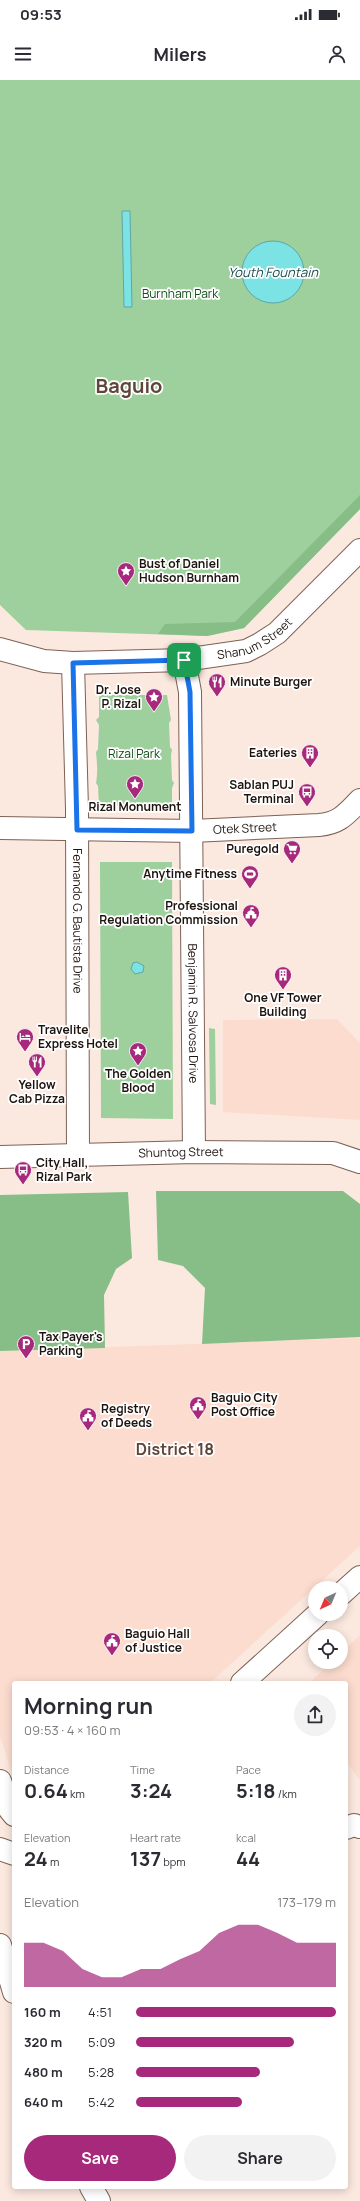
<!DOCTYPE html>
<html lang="en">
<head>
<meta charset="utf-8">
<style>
  body { margin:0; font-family:Manrope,sans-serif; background:#f2f2f3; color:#2b2b33; height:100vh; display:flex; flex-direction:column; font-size:15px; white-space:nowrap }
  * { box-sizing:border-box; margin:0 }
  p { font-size:13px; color:#7c7c81 }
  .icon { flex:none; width:22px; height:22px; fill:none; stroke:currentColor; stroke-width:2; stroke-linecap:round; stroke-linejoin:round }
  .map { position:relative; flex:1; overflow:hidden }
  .side { position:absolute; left:12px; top:1601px; width:336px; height:508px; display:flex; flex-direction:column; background:#fff; border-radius:4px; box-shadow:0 2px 10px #0003 }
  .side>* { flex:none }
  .needle { width:26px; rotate:224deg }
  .fabs { position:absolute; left:308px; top:1501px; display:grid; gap:8px }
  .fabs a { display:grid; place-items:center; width:40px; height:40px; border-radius:50%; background:#fff; box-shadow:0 2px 10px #0003; font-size:20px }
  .pin { position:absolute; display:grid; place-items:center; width:34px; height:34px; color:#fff; margin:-17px; border-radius:8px; box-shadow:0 2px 6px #0006 }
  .round { display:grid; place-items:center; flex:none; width:42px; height:42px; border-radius:21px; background:#f2f2f3 }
  .headline { display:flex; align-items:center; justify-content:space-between; height:68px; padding:0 12px }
  h1 { font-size:22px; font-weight:700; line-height:30px }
  .figures { display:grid; grid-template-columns:repeat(3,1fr); gap:6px; height:68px; padding:4px 12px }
  .figures div { display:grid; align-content:center }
  .figures b { font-size:20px; font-weight:700 }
  .figures small { font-size:11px; font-weight:400 }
  .figures p { font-size:11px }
  .chart { height:112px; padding:8px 12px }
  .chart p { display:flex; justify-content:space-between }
  .chart svg { width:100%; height:72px; margin-top:4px; fill:#a6297c; opacity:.7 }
  .cta { display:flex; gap:8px; margin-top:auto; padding:8px 12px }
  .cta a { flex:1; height:46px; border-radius:24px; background:#a6297c; color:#fff; font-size:16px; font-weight:700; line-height:46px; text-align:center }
  .cta a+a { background:#f2f2f3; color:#2b2b33 }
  ul { padding:0 12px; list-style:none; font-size:13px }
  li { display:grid; grid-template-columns:64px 48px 1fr; align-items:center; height:30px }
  li i { height:10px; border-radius:5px; background:#a6297c }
  .status { display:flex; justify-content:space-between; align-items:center; height:28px; padding:0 20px; background:#fff; direction:ltr }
  .status svg { height:11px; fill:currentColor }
  header { display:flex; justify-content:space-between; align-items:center; height:52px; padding:0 12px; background:#fff; font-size:18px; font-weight:700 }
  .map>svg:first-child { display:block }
  .built { fill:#fcdccf }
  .green { fill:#9dd09d }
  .forest { fill:#87bd87 }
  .water { fill:#7ce3e5; stroke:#60a5a5 }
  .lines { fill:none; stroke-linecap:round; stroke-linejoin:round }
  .minor-casing { stroke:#7d6156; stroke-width:24 }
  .tertiary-casing { stroke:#7d6156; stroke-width:24 }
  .trunk-casing { stroke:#7d6156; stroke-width:24 }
  .minor { stroke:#fff; stroke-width:22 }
  .tertiary { stroke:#fff; stroke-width:22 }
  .trunk { stroke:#fff; stroke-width:22 }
  .route-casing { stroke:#fff; stroke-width:8 }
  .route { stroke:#1a73e8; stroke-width:5 }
  .labels { text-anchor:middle; stroke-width:3.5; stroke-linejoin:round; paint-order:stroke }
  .park-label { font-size:12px; fill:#114b17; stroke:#fff }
  .poi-label { font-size:12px; font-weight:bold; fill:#1e140f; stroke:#fff; text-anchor:start }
  .street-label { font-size:12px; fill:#1e140f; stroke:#fff }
  .water-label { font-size:13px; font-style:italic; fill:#1d4c4d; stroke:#fff }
  .district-label { font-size:16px; font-weight:bold; fill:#5f463b; stroke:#fff }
  .town-label { font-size:20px; font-weight:bold; fill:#5f463b; stroke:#fff }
</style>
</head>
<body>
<div class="status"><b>09:53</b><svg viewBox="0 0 49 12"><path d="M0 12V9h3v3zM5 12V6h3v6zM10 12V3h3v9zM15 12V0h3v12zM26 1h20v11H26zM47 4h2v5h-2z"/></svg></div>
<header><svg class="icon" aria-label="menu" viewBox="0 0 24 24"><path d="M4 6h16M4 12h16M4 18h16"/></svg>Milers<svg class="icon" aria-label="person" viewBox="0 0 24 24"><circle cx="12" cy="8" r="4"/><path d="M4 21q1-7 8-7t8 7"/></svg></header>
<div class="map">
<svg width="360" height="2121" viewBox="0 0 360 2121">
  <rect width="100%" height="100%" fill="#fbe8df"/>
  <path class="built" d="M 337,939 L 360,963 L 360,1040 L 223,1032 L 223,940 Z
    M 360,1258 L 360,1466 L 210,1603 L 14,1603 L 14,1700 L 0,1656 L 0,1271 Z
    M 360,1555 L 360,1700 L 346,1682 L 346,1603 L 309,1603 L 332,1582 L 341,1582 L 341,1573 Z"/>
  <path class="green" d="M 0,0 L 360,0 L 360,429 L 244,548 L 207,556 L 26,550 L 0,525 Z
    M 101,615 L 167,615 L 171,640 L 169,643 L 170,667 L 172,670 L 171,675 L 172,700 L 174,703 L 172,708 L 172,725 L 99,726 L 98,706 L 96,703 C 98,692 97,683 96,672 L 98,669 L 99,645 L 96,640 L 99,637 L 99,617 Z
    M 100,782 L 172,782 L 173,1039 L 101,1038 Z
    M 209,948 L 215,949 L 216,1025 L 210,1024 Z"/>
  <path class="forest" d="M 360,415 L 360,429 L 244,548 L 207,556 L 158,554 L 165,544 L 235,542 Z
    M 156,1111 L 343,1111 L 360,1124 L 360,1257 L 202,1264 L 205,1208 L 183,1186 L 158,1180 Z
    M 128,1112 L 132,1178 L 116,1189 L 104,1215 L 105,1268 L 0,1271 L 0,1115 Z"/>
  <path class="water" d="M 122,131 L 130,131 L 132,227 L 124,227 Z
    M242 192a31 31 0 1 1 62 0a31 31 0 1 1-62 0Z
    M 137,882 L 144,886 L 143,892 L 135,894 L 131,889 L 133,883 Z"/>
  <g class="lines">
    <g class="minor-casing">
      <g id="minor">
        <path id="s1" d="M 184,580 L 190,612 L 194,1072"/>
        <path id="s2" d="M 73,583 L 77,729 L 78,1076"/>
        <path id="s3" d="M 0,748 L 192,751 L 319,745 C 340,743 346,734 360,720"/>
        <path d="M 346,1748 L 354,1745 L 360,1747"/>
        <path d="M 0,1769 L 14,1774"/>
      </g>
    </g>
    <g class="tertiary-casing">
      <g id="tertiary">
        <path id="s4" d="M 0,569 L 44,581 L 73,583 L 184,580 L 246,571 L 260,564 L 277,553 L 360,470"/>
      </g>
    </g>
    <g class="trunk-casing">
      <g id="trunk">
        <path id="s5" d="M 0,1077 L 194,1072 L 333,1073 L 360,1082"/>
        <path d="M 341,1514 L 360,1497"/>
        <path d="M 242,1603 L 318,1534"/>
        <path d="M 0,1701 L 10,1730 L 14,1735"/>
        <path d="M 0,1865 L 14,1912"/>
        <path d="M 91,2107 L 99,2121"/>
      </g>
    </g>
    <use href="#minor" class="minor"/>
    <use href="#tertiary" class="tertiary"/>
    <use href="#trunk" class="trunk"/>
  </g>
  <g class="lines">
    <g class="route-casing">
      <path id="route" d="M 184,580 L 190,612 L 192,751 L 77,750 L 73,583 Z"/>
    </g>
    <use href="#route" class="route"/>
  </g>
  <defs>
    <g id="sight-pin" transform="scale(0.9)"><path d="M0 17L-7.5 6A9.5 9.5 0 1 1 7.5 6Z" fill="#a6297c" stroke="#fff"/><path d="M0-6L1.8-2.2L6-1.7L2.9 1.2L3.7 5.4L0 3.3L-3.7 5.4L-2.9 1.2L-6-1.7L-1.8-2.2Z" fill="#fff"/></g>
    <g id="restaurant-pin" transform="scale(0.9)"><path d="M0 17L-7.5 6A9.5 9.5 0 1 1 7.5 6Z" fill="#a6297c" stroke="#fff"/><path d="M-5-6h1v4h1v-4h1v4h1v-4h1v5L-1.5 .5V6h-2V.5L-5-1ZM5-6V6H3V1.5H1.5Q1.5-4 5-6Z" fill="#fff"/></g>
    <g id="building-pin" transform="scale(0.9)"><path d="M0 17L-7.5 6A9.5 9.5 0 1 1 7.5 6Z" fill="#a6297c" stroke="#fff"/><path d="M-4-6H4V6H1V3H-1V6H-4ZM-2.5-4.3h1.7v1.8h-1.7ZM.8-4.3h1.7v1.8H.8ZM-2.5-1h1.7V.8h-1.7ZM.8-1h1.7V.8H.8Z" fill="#fff"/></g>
    <g id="bus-pin" transform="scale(0.9)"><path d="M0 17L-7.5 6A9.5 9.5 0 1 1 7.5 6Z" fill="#a6297c" stroke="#fff"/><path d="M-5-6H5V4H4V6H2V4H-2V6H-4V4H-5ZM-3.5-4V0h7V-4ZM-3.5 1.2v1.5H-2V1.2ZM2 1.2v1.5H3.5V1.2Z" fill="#fff"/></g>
    <g id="supermarket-pin" transform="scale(0.9)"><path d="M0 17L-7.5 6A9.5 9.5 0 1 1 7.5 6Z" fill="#a6297c" stroke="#fff"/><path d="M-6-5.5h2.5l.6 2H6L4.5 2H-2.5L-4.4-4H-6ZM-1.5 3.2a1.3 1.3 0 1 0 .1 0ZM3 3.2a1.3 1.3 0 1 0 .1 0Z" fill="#fff"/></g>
    <g id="stadium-pin" transform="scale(0.9)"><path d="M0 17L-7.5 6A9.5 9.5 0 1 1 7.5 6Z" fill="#a6297c" stroke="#fff"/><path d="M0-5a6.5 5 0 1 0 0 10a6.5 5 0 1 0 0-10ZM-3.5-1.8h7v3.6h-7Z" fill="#fff"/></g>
    <g id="civic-pin" transform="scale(0.9)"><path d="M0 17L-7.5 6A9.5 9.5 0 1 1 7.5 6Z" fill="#a6297c" stroke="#fff"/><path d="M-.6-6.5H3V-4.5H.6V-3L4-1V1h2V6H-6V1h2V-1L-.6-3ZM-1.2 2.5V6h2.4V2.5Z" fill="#fff"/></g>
    <g id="hotel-pin" transform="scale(0.9)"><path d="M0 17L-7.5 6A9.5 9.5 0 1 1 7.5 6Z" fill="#a6297c" stroke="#fff"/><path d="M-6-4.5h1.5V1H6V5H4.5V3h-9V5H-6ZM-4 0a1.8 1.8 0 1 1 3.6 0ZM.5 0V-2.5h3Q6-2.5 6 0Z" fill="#fff"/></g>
    <g id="parking-pin" transform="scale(0.9)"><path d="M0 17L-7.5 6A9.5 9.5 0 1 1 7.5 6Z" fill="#a6297c" stroke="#fff"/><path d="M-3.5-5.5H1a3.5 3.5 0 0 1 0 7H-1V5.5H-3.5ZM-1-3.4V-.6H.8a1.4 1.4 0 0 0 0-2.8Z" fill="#fff"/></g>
  </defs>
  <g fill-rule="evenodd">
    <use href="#sight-pin" x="126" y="491"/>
    <use href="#restaurant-pin" x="217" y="602"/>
    <use href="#sight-pin" x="154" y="617"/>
    <use href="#building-pin" x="310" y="673"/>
    <use href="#sight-pin" x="135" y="704"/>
    <use href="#bus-pin" x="307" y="712"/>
    <use href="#supermarket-pin" x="292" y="769"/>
    <use href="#stadium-pin" x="250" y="794"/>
    <use href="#civic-pin" x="251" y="833"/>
    <use href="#building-pin" x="283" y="895"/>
    <use href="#hotel-pin" x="25" y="957"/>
    <use href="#sight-pin" x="138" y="971"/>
    <use href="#restaurant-pin" x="37" y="982"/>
    <use href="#bus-pin" x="23" y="1090"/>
    <use href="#parking-pin" x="26" y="1264"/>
    <use href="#civic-pin" x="198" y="1325"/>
    <use href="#civic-pin" x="88" y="1336"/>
    <use href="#civic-pin" x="112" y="1561"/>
  </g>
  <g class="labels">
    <g class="park-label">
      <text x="180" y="218">Burnham Park</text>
      <text x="134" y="678">Rizal Park</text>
    </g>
    <g class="poi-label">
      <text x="139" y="488">Bust of Daniel<tspan x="139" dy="14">Hudson Burnham</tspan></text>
      <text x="230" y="606">Minute Burger</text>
      <text x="141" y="614" text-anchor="end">Dr. Jose<tspan x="141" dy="14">P. Rizal</tspan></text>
      <text x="297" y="677" text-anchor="end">Eateries</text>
      <text x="294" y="709" text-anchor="end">Sablan PUJ<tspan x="294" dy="14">Terminal</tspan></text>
      <text x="135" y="731" text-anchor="middle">Rizal Monument</text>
      <text x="279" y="773" text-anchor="end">Puregold</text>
      <text x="237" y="798" text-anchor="end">Anytime Fitness</text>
      <text x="238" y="830" text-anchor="end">Professional<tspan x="238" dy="14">Regulation Commission</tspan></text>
      <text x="283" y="922" text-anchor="middle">One VF Tower<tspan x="283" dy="14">Building</tspan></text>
      <text x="38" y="954">Travelite<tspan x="38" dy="14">Express Hotel</tspan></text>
      <text x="138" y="998" text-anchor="middle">The Golden<tspan x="138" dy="14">Blood</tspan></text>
      <text x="37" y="1009" text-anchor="middle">Yellow<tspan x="37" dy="14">Cab Pizza</tspan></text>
      <text x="36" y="1087">City Hall,<tspan x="36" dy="14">Rizal Park</tspan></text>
      <text x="39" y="1261">Tax Payer's<tspan x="39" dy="14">Parking</tspan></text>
      <text x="211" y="1322">Baguio City<tspan x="211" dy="14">Post Office</tspan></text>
      <text x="101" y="1333">Registry<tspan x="101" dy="14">of Deeds</tspan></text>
      <text x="125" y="1558">Baguio Hall<tspan x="125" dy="14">of Justice</tspan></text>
    </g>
    <g class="street-label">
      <text dy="4" stroke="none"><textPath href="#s4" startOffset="261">Shanum Street</textPath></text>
      <text dy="4" stroke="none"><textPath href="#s3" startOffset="245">Otek Street</textPath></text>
      <text dy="4" stroke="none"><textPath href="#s2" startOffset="258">Fernando G. Bautista Drive</textPath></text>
      <text dy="4" stroke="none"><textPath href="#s1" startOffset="354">Benjamin R. Salvosa Drive</textPath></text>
      <text dy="4" stroke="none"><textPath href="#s5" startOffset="181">Shuntog Street</textPath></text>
    </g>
    <g class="water-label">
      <text x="273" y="197">Youth Fountain</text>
    </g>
    <g class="district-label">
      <text x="175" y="1375">District 18</text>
    </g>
    <g class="town-label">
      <text x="129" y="313">Baguio</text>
    </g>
  </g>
</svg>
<div class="fabs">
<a><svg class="needle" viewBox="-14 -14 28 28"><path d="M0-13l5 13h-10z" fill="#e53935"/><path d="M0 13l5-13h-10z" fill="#7c7c81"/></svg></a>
<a><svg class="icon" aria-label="locate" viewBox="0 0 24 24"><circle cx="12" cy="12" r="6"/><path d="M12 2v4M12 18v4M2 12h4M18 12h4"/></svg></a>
</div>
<div class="pin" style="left:184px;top:580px;background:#1e9e55"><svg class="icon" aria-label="arrive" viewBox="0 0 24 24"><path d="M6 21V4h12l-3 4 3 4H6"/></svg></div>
<section class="side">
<div class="headline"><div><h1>Morning run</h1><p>09:53 · 4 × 160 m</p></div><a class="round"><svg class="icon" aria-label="share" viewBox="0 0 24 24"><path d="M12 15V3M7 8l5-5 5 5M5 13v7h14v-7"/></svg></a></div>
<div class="figures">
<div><p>Distance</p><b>0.64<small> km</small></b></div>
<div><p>Time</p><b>3:24</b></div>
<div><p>Pace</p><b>5:18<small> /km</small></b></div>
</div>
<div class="figures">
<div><p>Elevation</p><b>24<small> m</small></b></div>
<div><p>Heart rate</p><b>137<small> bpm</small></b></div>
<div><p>kcal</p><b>44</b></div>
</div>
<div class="chart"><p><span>Elevation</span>173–179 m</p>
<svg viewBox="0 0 160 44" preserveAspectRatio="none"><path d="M0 44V17L10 17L20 22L30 33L40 38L50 38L60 33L70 33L80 27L90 22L100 11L110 6L120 6L130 11L140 17L150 17L160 17V44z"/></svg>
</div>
<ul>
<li><b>160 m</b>4:51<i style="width:100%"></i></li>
<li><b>320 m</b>5:09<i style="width:79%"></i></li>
<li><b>480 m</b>5:28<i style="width:62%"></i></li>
<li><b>640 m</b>5:42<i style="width:53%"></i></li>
</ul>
<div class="cta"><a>Save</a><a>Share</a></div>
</section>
</div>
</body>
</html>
